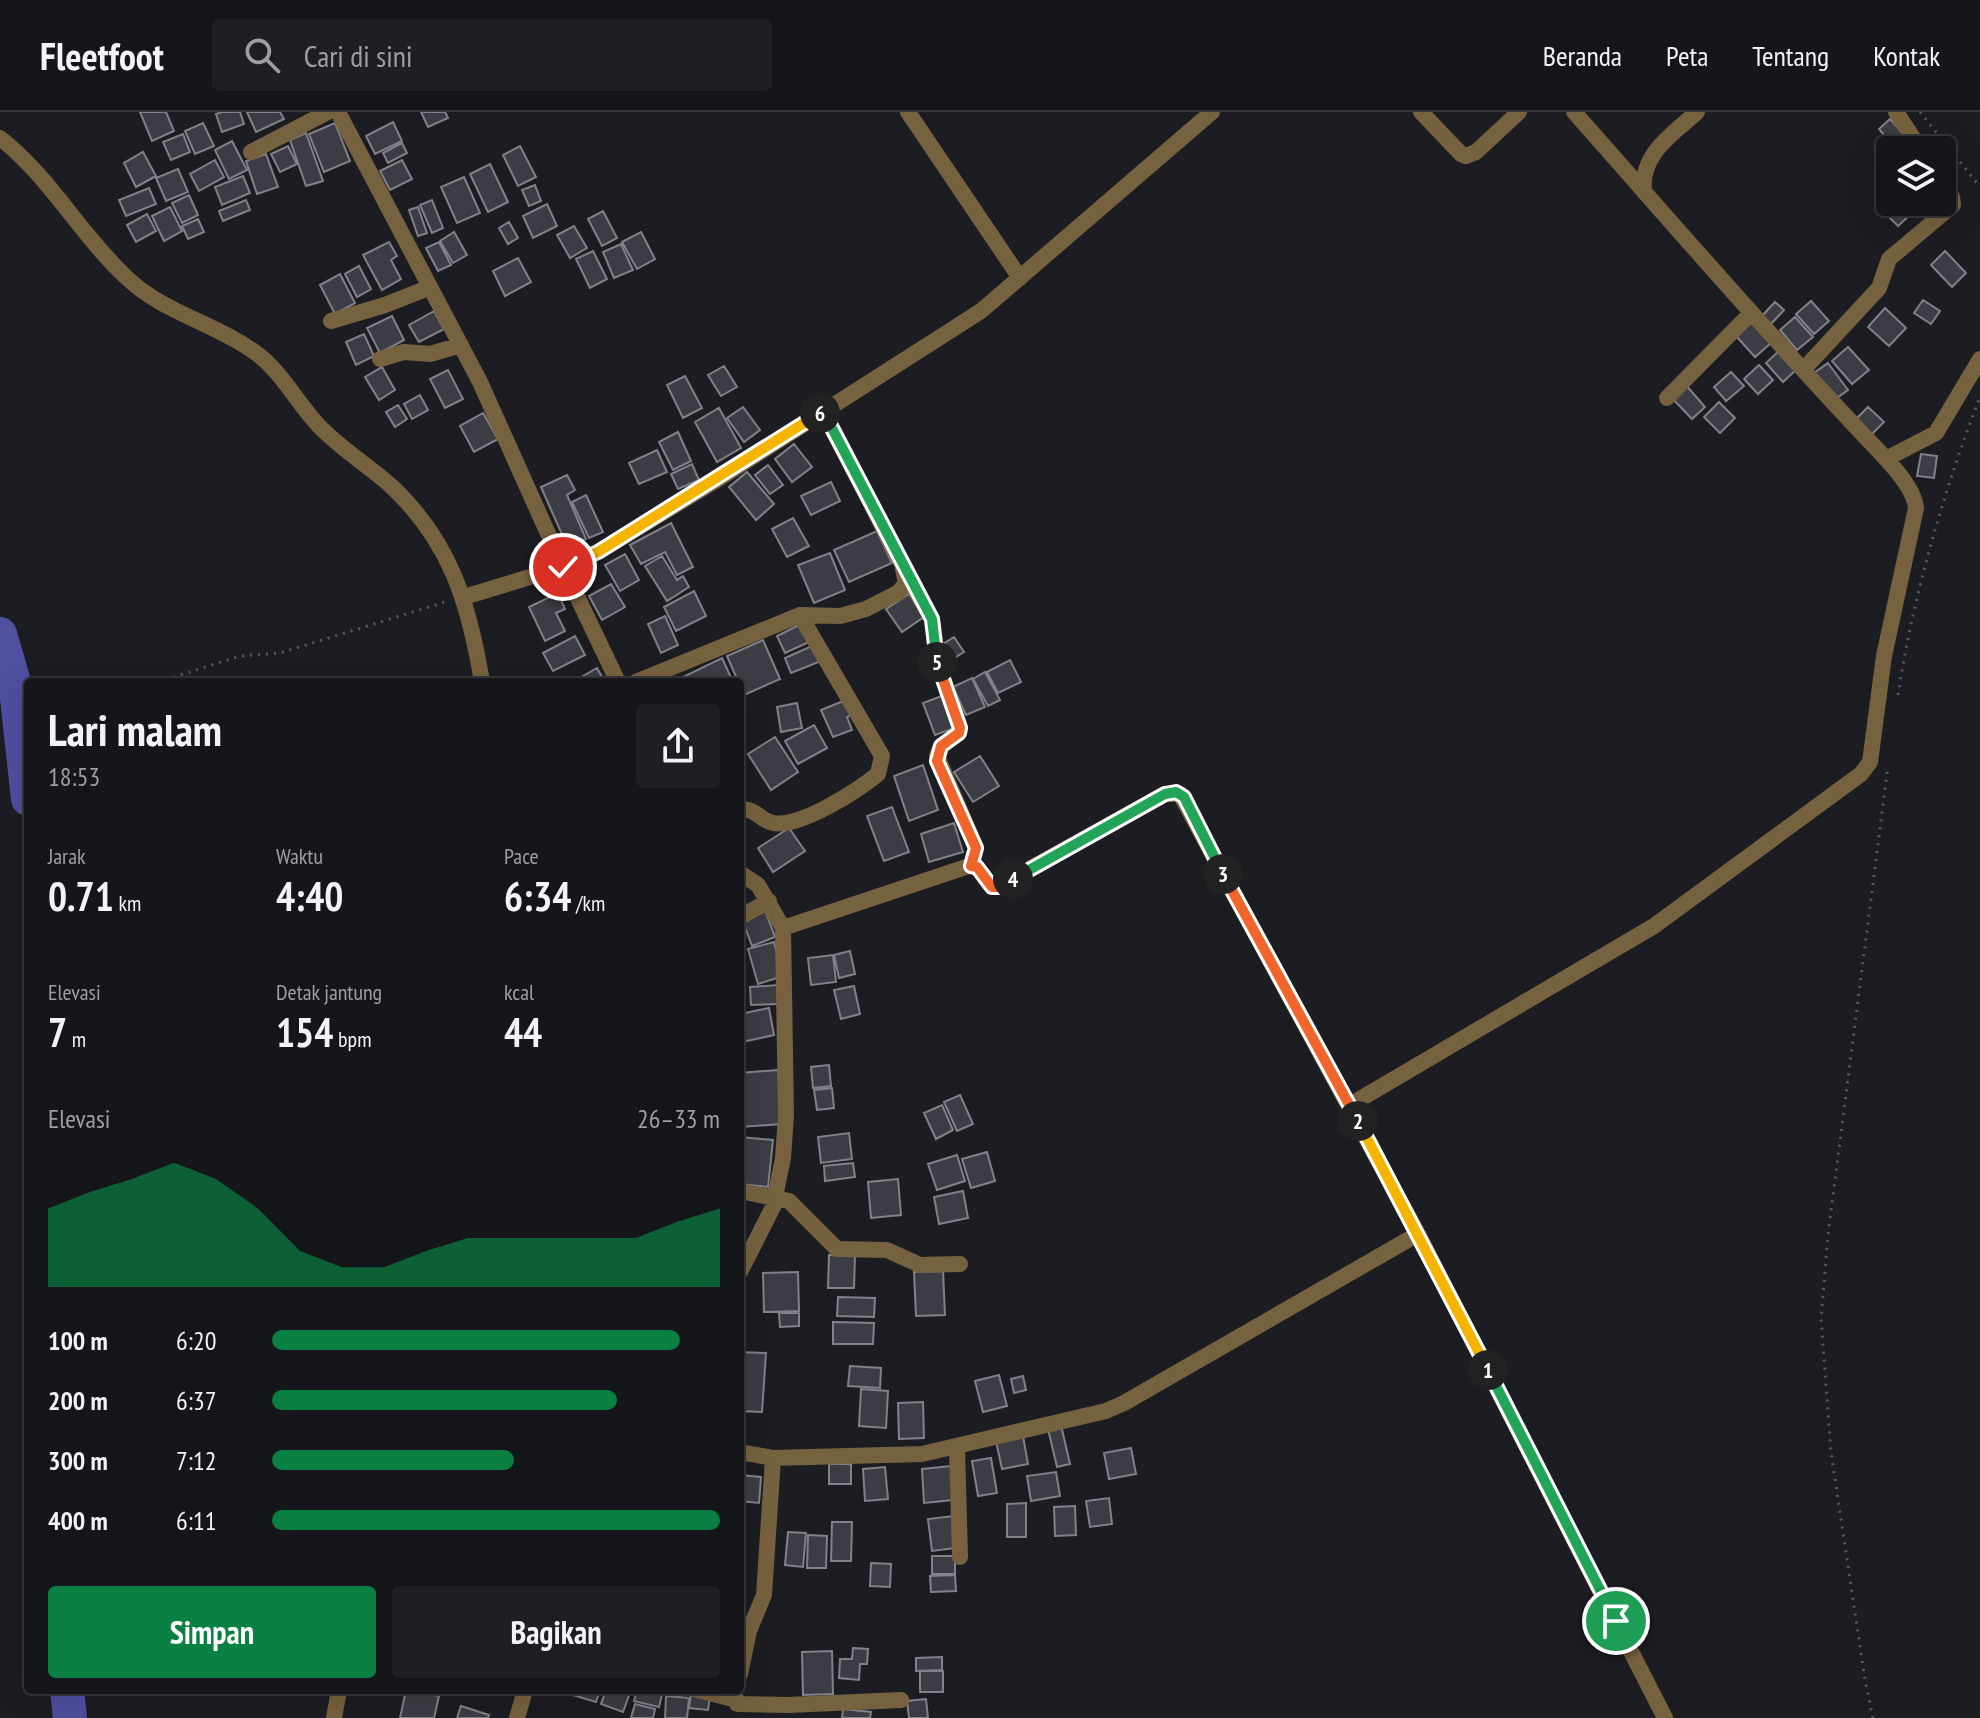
<!DOCTYPE html>
<html lang="id">
<head>
<meta charset="utf-8">
<style>
  body { margin:0; font-family:"PT Sans Narrow",sans-serif; background:#1e1f23; color:#f1f3f6; height:100vh; display:flex; flex-direction:column; font-size:30px; white-space:nowrap }
  * { box-sizing:border-box; margin:0 }
  p { font-size:26px; color:#9d9fa2 }
  .icon { flex:none; width:44px; height:44px; fill:none; stroke:currentColor; stroke-width:2; stroke-linecap:round; stroke-linejoin:round }
  .map { position:relative; flex:1; overflow:hidden }
  .details { position:absolute; left:24px; top:566px; width:720px; height:1016px; display:flex; flex-direction:column; background:#15161a; border-radius:8px; box-shadow:0 8px 32px #0002,0 0 0 2px #343539 }
  .details>* { flex:none }
  .tools { position:absolute; left:1876px; top:24px; display:grid; gap:16px }
  .tools a { display:grid; place-items:center; width:80px; height:80px; border-radius:8px; background:#15161a; box-shadow:0 8px 32px #0002,0 0 0 2px #343539; font-size:40px }
  .pin { position:absolute; display:grid; place-items:center; width:68px; height:68px; color:#fff; margin:-34px; border:4px solid #fff; border-radius:50%; box-shadow:0 2px 8px #0007 }
  .km { position:absolute; width:40px; height:40px; margin:-20px; border-radius:50%; background:#222; color:#fff; font-size:22px; line-height:40px; text-align:center }
  .round { display:grid; place-items:center; flex:none; width:84px; height:84px; border-radius:8px; background:#1e1f23 }
  .overview { display:flex; align-items:center; justify-content:space-between; height:136px; padding:0 24px }
  h1 { font-size:44px; font-weight:700; line-height:60px }
  .stats { display:grid; grid-template-columns:repeat(3,1fr); gap:12px; height:136px; padding:8px 24px }
  .stats div { display:grid; align-content:center }
  .stats b { font-size:40px; font-weight:700 }
  .stats small { font-size:22px; font-weight:400 }
  .stats p { font-size:22px }
  .chart { height:224px; padding:16px 24px }
  .chart p { display:flex; justify-content:space-between }
  .chart svg { width:100%; height:144px; margin-top:8px; fill:#0b8043; opacity:.7 }
  .primary-button { display:flex; gap:16px; margin-top:auto; padding:16px 24px }
  .primary-button a { flex:1; height:92px; border-radius:8px; background:#0b8043; color:#fff; font-size:32px; font-weight:700; line-height:92px; text-align:center }
  .primary-button a+a { background:#1e1f23; color:#f1f3f6 }
  ul { padding:0 24px; list-style:none; font-size:26px }
  li { display:grid; grid-template-columns:128px 96px 1fr; align-items:center; height:60px }
  li i { height:20px; border-radius:10px; background:#0b8043 }
  header { display:flex; align-items:center; gap:48px; box-sizing:border-box; height:112px; padding:0 40px; background:#15161a; border-bottom:2px solid #343539 }
  header strong { font-size:38px }
  nav { display:flex; gap:44px; margin-inline-start:auto; font-size:28px }
  .search { width:560px; height:72px; background:#1e1f23; display:flex; align-items:center; gap:20px; box-sizing:border-box; padding:0 28px; border-radius:8px; color:#9d9fa2; font-size:30px }
  .map>svg:first-child { display:block }
  .lines { fill:none; stroke-linecap:round; stroke-linejoin:round }
  .river { stroke:#504fa0; stroke-width:34 }
  .building { fill:#3c3d44; stroke:#818289; stroke-width:2 }
  .path { stroke:#58595e; stroke-width:3; stroke-dasharray:2 6; stroke-linecap:butt }
  .street { stroke:#77623f; stroke-width:16 }
  .split-1-casing { stroke:#fff; stroke-width:16 }
  .split-2-casing { stroke:#fff; stroke-width:16 }
  .split-3-casing { stroke:#fff; stroke-width:16 }
  .split-4-casing { stroke:#fff; stroke-width:16 }
  .split-5-casing { stroke:#fff; stroke-width:16 }
  .split-6-casing { stroke:#fff; stroke-width:16 }
  .split-7-casing { stroke:#fff; stroke-width:16 }
  .split-1 { stroke:#22a559; stroke-width:10 }
  .split-2 { stroke:#f5b400; stroke-width:10 }
  .split-3 { stroke:#f0652b; stroke-width:10 }
  .split-4 { stroke:#22a559; stroke-width:10 }
  .split-5 { stroke:#f0652b; stroke-width:10 }
  .split-6 { stroke:#22a559; stroke-width:10 }
  .split-7 { stroke:#f5b400; stroke-width:10 }
</style>
</head>
<body>
<header>
<strong>Fleetfoot</strong>
<div class="search"><svg class="icon" aria-label="search" viewBox="0 0 24 24"><circle cx="10" cy="10" r="6"/><path d="M15 15l6 6"/></svg>Cari di sini</div>
<nav><a>Beranda</a><a>Peta</a><a>Tentang</a><a>Kontak</a></nav>
</header>
<div class="map">
<svg width="1980" height="1606" viewBox="0 0 1980 1606">
  <rect width="100%" height="100%" fill="#1c1d22"/>
  <g class="lines">
    <path class="river" d="M 0,522 L 16,577 L 28,687
      M 67,1578 L 70,1606"/>
  </g>
  <path class="building" d="M 140,0 L 166,0 L 174,19 L 152,29 Z
    M 222,0 L 240,0 L 244,12 L 222,20 L 216,2 Z
    M 247,0 L 280,0 L 284,7 L 256,20 Z
    M 421,0 L 445,0 L 448,6 L 428,15 Z
    M 1890,7 L 1906,25 L 1894,35 L 1879,17 Z
    M 393,10 L 402,29 L 375,42 L 366,24 Z
    M 203,11 L 214,34 L 195,42 L 185,19 Z
    M 335,11 L 350,49 L 324,60 L 309,22 Z
    M 306,21 L 323,69 L 306,74 L 290,28 Z
    M 183,22 L 190,40 L 171,48 L 163,30 Z
    M 232,29 L 247,58 L 229,67 L 215,38 Z
    M 402,31 L 407,41 L 388,51 L 383,41 Z
    M 288,34 L 297,52 L 280,60 L 271,42 Z
    M 520,34 L 536,65 L 518,74 L 503,43 Z
    M 143,40 L 156,64 L 136,75 L 124,51 Z
    M 266,42 L 278,75 L 257,82 L 246,49 Z
    M 215,48 L 224,65 L 199,79 L 190,62 Z
    M 402,48 L 412,67 L 390,78 L 380,59 Z
    M 490,52 L 508,90 L 488,100 L 470,62 Z
    M 178,57 L 188,80 L 166,89 L 156,66 Z
    M 243,64 L 250,81 L 222,93 L 215,75 Z
    M 464,65 L 480,101 L 457,111 L 441,75 Z
    M 535,73 L 541,89 L 529,94 L 522,78 Z
    M 149,76 L 156,92 L 126,104 L 119,88 Z
    M 189,83 L 198,103 L 182,111 L 172,91 Z
    M 246,88 L 250,98 L 223,109 L 219,99 Z
    M 432,88 L 443,116 L 432,121 L 420,93 Z
    M 1897,90 L 1911,102 L 1898,114 L 1885,101 Z
    M 1910,90 L 1937,90 L 1941,94 L 1928,108 Z
    M 547,92 L 557,114 L 533,126 L 523,104 Z
    M 170,95 L 182,119 L 164,129 L 152,104 Z
    M 418,95 L 427,121 L 418,124 L 409,98 Z
    M 603,99 L 617,126 L 602,134 L 588,107 Z
    M 147,102 L 156,119 L 136,130 L 127,113 Z
    M 198,107 L 204,120 L 188,127 L 182,114 Z
    M 509,110 L 518,126 L 508,132 L 499,116 Z
    M 574,114 L 587,136 L 570,146 L 557,123 Z
    M 454,120 L 467,143 L 453,151 L 440,129 Z
    M 641,120 L 655,147 L 637,157 L 622,130 Z
    M 389,130 L 397,144 L 391,148 L 401,167 L 382,178 L 363,143 Z
    M 439,130 L 451,153 L 438,159 L 426,136 Z
    M 621,132 L 633,158 L 614,166 L 603,140 Z
    M 593,139 L 607,167 L 590,176 L 576,147 Z
    M 1945,139 L 1966,161 L 1952,175 L 1931,153 Z
    M 518,146 L 531,170 L 505,184 L 493,159 Z
    M 359,154 L 371,177 L 357,185 L 345,162 Z
    M 340,162 L 355,191 L 335,202 L 320,173 Z
    M 1923,188 L 1940,199 L 1931,212 L 1914,201 Z
    M 1811,189 L 1829,209 L 1814,222 L 1796,202 Z
    M 1775,190 L 1784,198 L 1770,213 L 1761,205 Z
    M 1885,196 L 1906,216 L 1889,234 L 1868,215 Z
    M 434,199 L 444,217 L 419,230 L 409,213 Z
    M 392,204 L 404,228 L 380,241 L 367,216 Z
    M 1795,205 L 1813,225 L 1797,238 L 1780,218 Z
    M 1752,210 L 1771,231 L 1755,245 L 1736,224 Z
    M 364,222 L 374,244 L 356,253 L 346,230 Z
    M 1848,235 L 1869,258 L 1852,272 L 1832,249 Z
    M 1780,238 L 1797,257 L 1783,270 L 1766,251 Z
    M 1828,251 L 1848,278 L 1834,288 L 1814,261 Z
    M 1759,253 L 1773,268 L 1758,282 L 1744,267 Z
    M 724,254 L 737,275 L 721,284 L 708,263 Z
    M 382,255 L 395,278 L 379,288 L 365,265 Z
    M 448,258 L 463,287 L 445,296 L 430,267 Z
    M 1731,260 L 1744,274 L 1726,289 L 1714,275 Z
    M 685,264 L 702,296 L 683,306 L 667,273 Z
    M 1685,272 L 1705,295 L 1692,307 L 1671,285 Z
    M 420,283 L 428,298 L 412,307 L 404,292 Z
    M 1719,290 L 1735,306 L 1720,321 L 1704,305 Z
    M 398,293 L 407,307 L 395,315 L 386,300 Z
    M 743,295 L 760,318 L 744,330 L 727,306 Z
    M 1868,295 L 1884,310 L 1871,323 L 1855,308 Z
    M 719,296 L 741,336 L 717,350 L 695,310 Z
    M 483,301 L 498,327 L 474,340 L 460,314 Z
    M 678,320 L 691,349 L 673,358 L 659,330 Z
    M 794,332 L 812,355 L 792,370 L 775,347 Z
    M 657,338 L 667,360 L 639,372 L 629,351 Z
    M 1921,342 L 1937,344 L 1934,366 L 1917,364 Z
    M 692,352 L 699,368 L 678,377 L 671,362 Z
    M 768,353 L 783,373 L 770,382 L 755,363 Z
    M 747,360 L 774,392 L 756,408 L 729,375 Z
    M 567,363 L 575,378 L 567,383 L 586,427 L 568,436 L 541,375 Z
    M 831,370 L 840,389 L 811,403 L 801,384 Z
    M 586,383 L 603,420 L 589,426 L 572,390 Z
    M 793,406 L 809,434 L 787,445 L 772,417 Z
    M 671,411 L 693,455 L 677,463 L 665,440 L 641,452 L 630,433 Z
    M 877,419 L 892,451 L 849,470 L 834,438 Z
    M 830,441 L 845,478 L 814,491 L 798,453 Z
    M 625,442 L 639,468 L 620,479 L 605,453 Z
    M 662,444 L 677,468 L 683,464 L 689,475 L 667,489 L 645,454 Z
    M 611,472 L 625,495 L 602,508 L 589,484 Z
    M 694,479 L 706,504 L 676,519 L 664,495 Z
    M 558,481 L 565,497 L 556,501 L 565,519 L 545,529 L 529,495 Z
    M 909,482 L 924,505 L 902,520 L 886,497 Z
    M 665,504 L 678,533 L 661,541 L 648,512 Z
    M 801,512 L 809,530 L 785,541 L 777,524 Z
    M 575,524 L 585,543 L 553,559 L 543,541 Z
    M 954,525 L 964,540 L 948,550 L 938,535 Z
    M 763,528 L 780,567 L 744,583 L 727,544 Z
    M 814,533 L 821,549 L 791,561 L 785,546 Z
    M 722,546 L 733,570 L 680,570 L 679,567 Z
    M 1010,548 L 1021,570 L 998,581 L 987,560 Z
    M 597,556 L 605,570 L 587,570 L 583,564 Z
    M 985,560 L 1000,588 L 988,594 L 973,567 Z
    M 972,566 L 985,595 L 966,603 L 953,575 Z
    M 944,583 L 955,616 L 935,623 L 923,591 Z
    M 848,587 L 854,602 L 847,605 L 852,618 L 833,625 L 821,598 Z
    M 797,591 L 802,616 L 781,620 L 777,595 Z
    M 814,613 L 827,636 L 798,652 L 785,629 Z
    M 775,625 L 798,660 L 771,678 L 748,642 Z
    M 980,644 L 999,674 L 973,690 L 954,660 Z
    M 923,653 L 938,698 L 909,709 L 894,664 Z
    M 892,695 L 909,740 L 884,749 L 867,704 Z
    M 954,711 L 963,740 L 929,750 L 921,722 Z
    M 789,716 L 805,739 L 773,760 L 758,736 Z
    M 765,798 L 775,825 L 752,834 L 742,807 Z
    M 774,830 L 783,864 L 758,872 L 748,837 Z
    M 850,839 L 855,862 L 839,866 L 834,843 Z
    M 833,843 L 836,870 L 811,873 L 808,846 Z
    M 778,873 L 779,892 L 751,893 L 750,875 Z
    M 854,874 L 860,902 L 841,907 L 834,878 Z
    M 769,896 L 774,923 L 742,930 L 740,902 Z
    M 829,953 L 831,974 L 813,976 L 811,955 Z
    M 778,958 L 782,1012 L 740,1015 L 740,961 Z
    M 832,976 L 834,996 L 817,998 L 814,978 Z
    M 960,983 L 973,1012 L 957,1019 L 944,990 Z
    M 942,993 L 953,1018 L 936,1027 L 924,1001 Z
    M 849,1021 L 852,1047 L 821,1051 L 818,1025 Z
    M 740,1025 L 773,1028 L 768,1075 L 740,1072 Z
    M 987,1040 L 995,1069 L 971,1076 L 962,1047 Z
    M 957,1043 L 965,1069 L 937,1078 L 928,1052 Z
    M 853,1051 L 855,1065 L 825,1069 L 824,1054 Z
    M 898,1067 L 901,1103 L 871,1106 L 868,1070 Z
    M 963,1079 L 968,1106 L 939,1112 L 934,1085 Z
    M 829,1143 L 855,1143 L 854,1176 L 828,1176 Z
    M 943,1159 L 945,1203 L 916,1204 L 914,1160 Z
    M 798,1160 L 799,1199 L 764,1200 L 763,1161 Z
    M 838,1185 L 875,1186 L 874,1205 L 837,1204 Z
    M 779,1201 L 799,1201 L 799,1214 L 780,1215 Z
    M 833,1210 L 874,1211 L 873,1232 L 833,1232 Z
    M 740,1240 L 766,1241 L 762,1300 L 740,1299 Z
    M 850,1254 L 881,1256 L 880,1276 L 848,1274 Z
    M 999,1263 L 1007,1294 L 983,1300 L 975,1269 Z
    M 1023,1264 L 1026,1278 L 1014,1281 L 1011,1267 Z
    M 861,1277 L 888,1279 L 886,1316 L 859,1314 Z
    M 923,1290 L 924,1326 L 899,1327 L 898,1291 Z
    M 1061,1313 L 1070,1352 L 1057,1355 L 1048,1317 Z
    M 1023,1324 L 1028,1352 L 1002,1357 L 996,1329 Z
    M 1131,1336 L 1136,1362 L 1109,1367 L 1104,1341 Z
    M 991,1346 L 997,1381 L 978,1384 L 972,1349 Z
    M 829,1352 L 851,1352 L 851,1372 L 829,1372 Z
    M 951,1354 L 953,1388 L 924,1391 L 922,1357 Z
    M 885,1355 L 888,1387 L 865,1389 L 863,1357 Z
    M 1056,1360 L 1060,1384 L 1031,1389 L 1027,1364 Z
    M 740,1363 L 761,1365 L 759,1391 L 740,1389 Z
    M 1109,1386 L 1112,1412 L 1090,1415 L 1086,1389 Z
    M 1026,1391 L 1026,1425 L 1007,1425 L 1007,1392 Z
    M 1075,1394 L 1076,1423 L 1055,1424 L 1054,1395 Z
    M 953,1404 L 956,1436 L 932,1439 L 928,1407 Z
    M 832,1410 L 852,1410 L 851,1449 L 831,1449 Z
    M 788,1420 L 806,1421 L 803,1455 L 785,1453 Z
    M 808,1423 L 827,1424 L 826,1456 L 807,1456 Z
    M 932,1444 L 955,1444 L 955,1462 L 932,1462 Z
    M 871,1451 L 891,1452 L 890,1475 L 870,1474 Z
    M 955,1463 L 956,1479 L 931,1480 L 930,1464 Z
    M 853,1536 L 868,1537 L 867,1552 L 860,1552 L 859,1568 L 839,1566 L 840,1547 L 852,1547 Z
    M 832,1539 L 833,1582 L 803,1583 L 802,1540 Z
    M 942,1545 L 942,1558 L 916,1559 L 916,1546 Z
    M 920,1559 L 943,1559 L 943,1580 L 920,1580 Z
    M 406,1578 L 439,1584 L 434,1606 L 400,1606 Z
    M 574,1578 L 600,1578 L 596,1590 L 573,1583 Z
    M 606,1578 L 631,1578 L 623,1600 L 601,1592 Z
    M 637,1578 L 663,1578 L 659,1595 L 634,1589 Z
    M 691,1583 L 710,1585 L 708,1598 L 689,1596 Z
    M 666,1584 L 689,1586 L 687,1606 L 665,1606 Z
    M 926,1587 L 928,1606 L 909,1606 L 907,1589 Z
    M 635,1592 L 655,1597 L 653,1606 L 631,1606 Z
    M 461,1594 L 489,1603 L 488,1606 L 457,1606 Z
    M 843,1597 L 871,1600 L 870,1606 L 842,1606 Z"/>
  <g class="lines">
    <path class="path" d="M 1920,0 L 1980,75
      M 158,570 L 240,544 L 280,541 L 445,490
      M 1898,583 C 1913,484 1944,378 1980,285
      M 1873,1606 L 1865,1568 L 1831,1340 L 1821,1206 L 1828,1123 L 1888,654"/>
    <path class="street" d="M 338,0 L 480,270 L 563,455 L 598,440 L 715,369 L 981,199 L 1212,0
      M 908,0 L 1020,166
      M 1421,0 L 1461,42 L 1466,44 L 1476,40 L 1519,0
      M 1896,0 L 1921,38
      M 0,26 C 49,64 80,122 126,165 C 163,201 215,211 256,241 C 282,260 297,291 319,314 C 340,336 366,352 389,372 C 450,428 469,491 482,570
      M 251,40 L 328,0
      M 1644,79 C 1640,42 1673,22 1697,0
      M 331,209 L 385,193 L 428,176
      M 380,247 L 404,240 L 430,242 L 461,233
      M 1803,258 L 1879,176 L 1889,147 L 1953,93 L 1952,85 L 1942,70
      M 1667,286 L 1750,202
      M 1886,347 L 1936,321 L 1980,247
      M 906,462 L 932,507 L 938,551 L 960,616 L 959,621 L 941,634 L 937,644 L 976,736 L 971,754
      M 464,485 L 563,455 L 618,570
      M 636,570 L 800,503 L 840,504 L 866,497 L 899,480 L 906,471 L 902,452 L 823,299
      M 740,697 C 758,697 759,708 773,711 C 800,716 857,679 878,662 L 882,644 L 800,503
      M 740,761 L 758,773 L 783,816 L 786,1004 L 783,1046 L 773,1095 L 740,1160
      M 740,805 L 769,789
      M 783,816 L 969,754 L 977,755 L 989,772 L 997,775 L 1165,682 L 1180,682 L 1418,1122
      M 1350,993 L 1654,814 L 1861,662 L 1870,650 L 1884,544 L 1916,396 C 1914,370 1872,333 1855,314 C 1759,212 1667,105 1574,0
      M 740,1079 L 789,1089 L 837,1137 L 887,1138 L 920,1153 L 960,1152
      M 957,1336 L 960,1445
      M 740,1340 L 773,1346 L 922,1342 L 1106,1299 L 1124,1291 L 1418,1122 L 1665,1606
      M 740,1562 L 749,1519 L 764,1483 L 773,1346
      M 697,1578 L 737,1588
      M 737,1592 L 788,1593 L 901,1588
      M 334,1606 L 339,1578
      M 517,1606 L 525,1578"/>
  </g>
  <g class="lines">
    <g class="split-1-casing">
      <path id="split-1" d="M 1488,1258 L 1616,1509"/>
    </g>
    <g class="split-2-casing">
      <path id="split-2" d="M 1358,1009 L 1488,1258"/>
    </g>
    <g class="split-3-casing">
      <path id="split-3" d="M 1223,762 L 1358,1009"/>
    </g>
    <g class="split-4-casing">
      <path id="split-4" d="M 1013,767 L 1165,682 L 1176,680 L 1184,685 L 1223,762"/>
    </g>
    <g class="split-5-casing">
      <path id="split-5" d="M 937,550 L 960,616 L 959,621 L 941,634 L 937,649 L 976,736 L 971,754 L 977,755 L 992,775 L 997,775 L 1013,767"/>
    </g>
    <g class="split-6-casing">
      <path id="split-6" d="M 820,301 L 823,299 L 932,507 L 937,550"/>
    </g>
    <g class="split-7-casing">
      <path id="split-7" d="M 563,455 L 598,440 L 820,301"/>
    </g>
    <use href="#split-1" class="split-1"/>
    <use href="#split-2" class="split-2"/>
    <use href="#split-3" class="split-3"/>
    <use href="#split-4" class="split-4"/>
    <use href="#split-5" class="split-5"/>
    <use href="#split-6" class="split-6"/>
    <use href="#split-7" class="split-7"/>
  </g>
</svg>
<div class="tools">
<a><svg class="icon" aria-label="layers" viewBox="0 0 24 24"><path d="M12 4l9 5-9 5-9-5zM3 14l9 5 9-5"/></svg></a>
</div>
<div class="pin" style="left:1616px;top:1509px;background:#1e9e55"><svg class="icon" aria-label="arrive" viewBox="0 0 24 24"><path d="M6 21V4h12l-3 4 3 4H6"/></svg></div>
<div class="pin" style="left:563px;top:455px;background:#d93025"><svg class="icon" aria-label="check" viewBox="0 0 24 24"><path d="M5 12l5 5 9-10"/></svg></div>
<b class="km" style="left:1488px;top:1258px">1</b>
<b class="km" style="left:1358px;top:1009px">2</b>
<b class="km" style="left:1223px;top:762px">3</b>
<b class="km" style="left:1013px;top:767px">4</b>
<b class="km" style="left:937px;top:550px">5</b>
<b class="km" style="left:820px;top:301px">6</b>
<section class="details">
<div class="overview"><div><h1>Lari malam</h1><p>18:53</p></div><a class="round"><svg class="icon" aria-label="share" viewBox="0 0 24 24"><path d="M12 15V3M7 8l5-5 5 5M5 13v7h14v-7"/></svg></a></div>
<div class="stats">
<div><p>Jarak</p><b>0.71<small> km</small></b></div>
<div><p>Waktu</p><b>4:40</b></div>
<div><p>Pace</p><b>6:34<small> /km</small></b></div>
</div>
<div class="stats">
<div><p>Elevasi</p><b>7<small> m</small></b></div>
<div><p>Detak jantung</p><b>154<small> bpm</small></b></div>
<div><p>kcal</p><b>44</b></div>
</div>
<div class="chart"><p><span>Elevasi</span>26–33 m</p>
<svg viewBox="0 0 160 44" preserveAspectRatio="none"><path d="M0 44V20L10 15L20 11L30 6L40 11L50 20L60 33L70 38L80 38L90 33L100 29L110 29L120 29L130 29L140 29L150 24L160 20V44z"/></svg>
</div>
<ul>
<li><b>100 m</b>6:20<i style="width:91%"></i></li>
<li><b>200 m</b>6:37<i style="width:77%"></i></li>
<li><b>300 m</b>7:12<i style="width:54%"></i></li>
<li><b>400 m</b>6:11<i style="width:100%"></i></li>
</ul>
<div class="primary-button"><a>Simpan</a><a>Bagikan</a></div>
</section>
</div>
</body>
</html>
